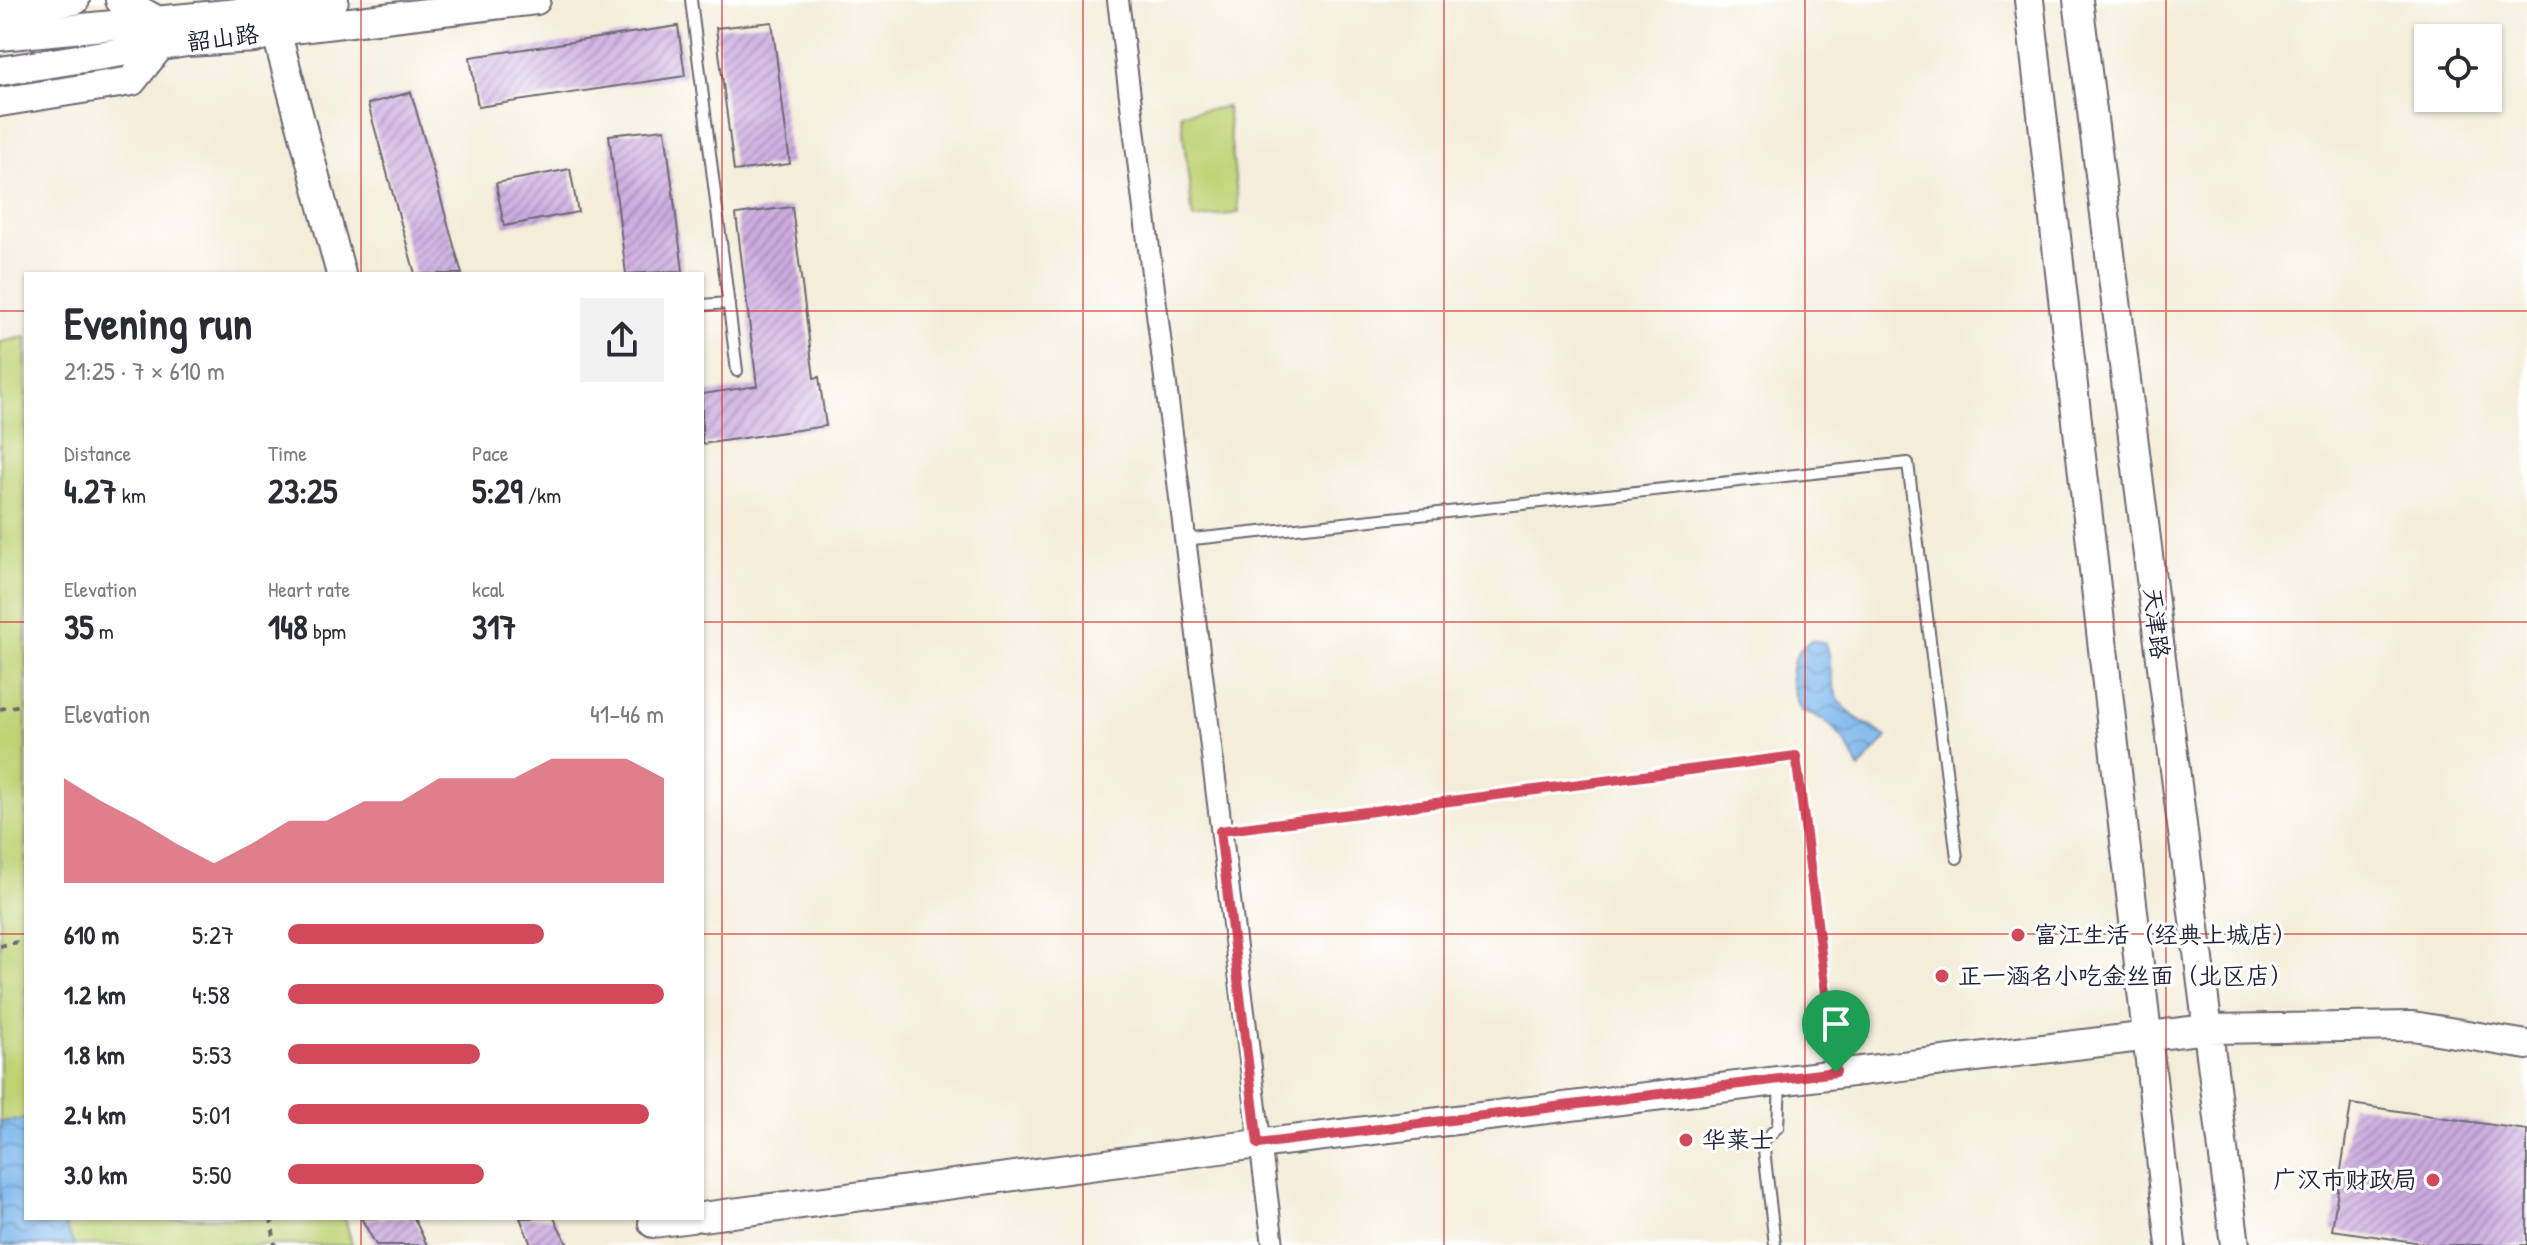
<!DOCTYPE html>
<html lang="en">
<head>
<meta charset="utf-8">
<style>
  body { margin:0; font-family:"Patrick Hand","LXGW WenKai TC",sans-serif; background:#f2f2f3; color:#2b2b33; height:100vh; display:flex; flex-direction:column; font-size:30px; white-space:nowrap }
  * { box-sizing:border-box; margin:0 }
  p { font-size:26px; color:#7c7c81 }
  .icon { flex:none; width:44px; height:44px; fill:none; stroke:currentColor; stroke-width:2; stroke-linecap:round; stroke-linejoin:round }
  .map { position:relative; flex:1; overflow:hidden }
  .panel { position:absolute; left:24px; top:272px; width:680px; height:948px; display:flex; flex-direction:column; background:#fff; border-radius:0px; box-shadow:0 2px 6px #0004 }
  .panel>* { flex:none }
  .controls { position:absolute; left:2414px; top:24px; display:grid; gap:16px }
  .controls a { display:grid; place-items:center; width:88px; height:88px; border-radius:0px; background:#fff; box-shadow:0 2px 6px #0004; font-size:40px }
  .pin { position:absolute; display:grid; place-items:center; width:68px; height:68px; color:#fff; margin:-82px -34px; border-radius:50% 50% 50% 0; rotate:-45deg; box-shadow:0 0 8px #0007 }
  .pin .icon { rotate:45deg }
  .round { display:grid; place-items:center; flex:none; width:84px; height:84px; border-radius:0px; background:#f2f2f3 }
  .headline { display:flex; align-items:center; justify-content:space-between; height:136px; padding:0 40px }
  h1 { font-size:44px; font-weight:700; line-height:60px }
  .metrics { display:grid; grid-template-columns:repeat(3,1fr); gap:12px; height:136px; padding:8px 40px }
  .metrics div { display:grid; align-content:center }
  .metrics b { font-size:34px; font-weight:700 }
  .metrics small { font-size:22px; font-weight:400 }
  .metrics p { font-size:22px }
  .chart { height:224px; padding:16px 40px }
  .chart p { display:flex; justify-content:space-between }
  .chart svg { width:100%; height:144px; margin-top:8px; fill:#d1495b; opacity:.7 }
  ul { padding:0 40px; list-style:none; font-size:26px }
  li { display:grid; grid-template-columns:128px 96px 1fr; align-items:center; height:60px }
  li i { height:20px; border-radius:10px; background:#d1495b }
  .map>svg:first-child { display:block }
  .green { fill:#c1d274; stroke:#727a58; stroke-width:2 }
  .water { fill:url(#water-waves); stroke:#4e6c94; stroke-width:2 }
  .building { fill:url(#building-hatch) }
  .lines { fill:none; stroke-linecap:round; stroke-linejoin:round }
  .lane-casing { stroke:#6c6972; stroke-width:14 }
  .street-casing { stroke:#6c6972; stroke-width:24 }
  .secondary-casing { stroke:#6c6972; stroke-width:32 }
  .path { stroke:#6c6972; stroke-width:4; stroke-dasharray:6 6; stroke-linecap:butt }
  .lane { stroke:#fff; stroke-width:10 }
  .street { stroke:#fff; stroke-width:20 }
  .secondary { stroke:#fff; stroke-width:28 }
  .route-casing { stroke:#fff; stroke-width:16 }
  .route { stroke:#d1495b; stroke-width:10 }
  .grid { fill:none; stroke:#d62828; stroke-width:2; stroke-opacity:0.55 }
  .poi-dot { fill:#d1495b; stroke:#fff; stroke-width:3 }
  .labels { text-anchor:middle; stroke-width:6; stroke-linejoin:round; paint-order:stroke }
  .street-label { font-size:24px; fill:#22223b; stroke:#fff }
  .poi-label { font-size:24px; fill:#22223b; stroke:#fff; text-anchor:start }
</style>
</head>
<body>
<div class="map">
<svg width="2527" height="1245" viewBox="0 0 2527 1245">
  <defs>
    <pattern id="water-waves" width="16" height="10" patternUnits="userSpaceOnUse" patternTransform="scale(2)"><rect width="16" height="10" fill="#79b6ec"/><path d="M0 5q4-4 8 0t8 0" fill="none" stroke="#6394c0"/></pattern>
    <pattern id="building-hatch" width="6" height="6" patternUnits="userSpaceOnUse" patternTransform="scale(2)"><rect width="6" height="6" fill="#ccacdf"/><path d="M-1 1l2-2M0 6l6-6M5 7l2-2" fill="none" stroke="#a58cb6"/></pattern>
  </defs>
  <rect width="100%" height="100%" fill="#fff"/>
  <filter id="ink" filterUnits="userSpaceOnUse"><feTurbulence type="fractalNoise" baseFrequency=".0125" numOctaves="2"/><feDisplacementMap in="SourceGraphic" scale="16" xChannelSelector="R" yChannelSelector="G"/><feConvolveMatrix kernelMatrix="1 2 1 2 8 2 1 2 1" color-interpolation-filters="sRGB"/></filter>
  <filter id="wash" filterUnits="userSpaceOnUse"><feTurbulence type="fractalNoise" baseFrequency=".006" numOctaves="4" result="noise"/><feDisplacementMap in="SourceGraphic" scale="32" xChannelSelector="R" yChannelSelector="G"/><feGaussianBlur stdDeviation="1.8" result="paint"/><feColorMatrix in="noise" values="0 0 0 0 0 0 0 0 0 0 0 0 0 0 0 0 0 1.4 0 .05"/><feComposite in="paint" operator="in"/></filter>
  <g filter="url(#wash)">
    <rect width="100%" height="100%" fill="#f4edd9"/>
    <path class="green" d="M 1227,107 L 1239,213 L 1193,219 L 1181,113 Z
      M 26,337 L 26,1218 L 345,1218 L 352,1245 L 0,1245 L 0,342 Z"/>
    <path class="water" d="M 1811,640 L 1824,643 C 1831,653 1829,662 1831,673 C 1836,714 1857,717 1887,737 L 1859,769 C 1847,741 1832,718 1801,711 C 1789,684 1784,659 1811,640 Z
      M 26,1116 L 26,1218 L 62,1218 L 74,1245 L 0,1245 L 0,1122 L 20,1120 Z"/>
    <g id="blocks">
      <path class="building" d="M 772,22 L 790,164 L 734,171 L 716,28 Z
        M 678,26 L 685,76 L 478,107 L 470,57 Z
        M 411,92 L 462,274 L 415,274 L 368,104 Z
        M 665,129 L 683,271 L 626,274 L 609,135 Z
        M 570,169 L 578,212 L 504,226 L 496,183 Z
        M 792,207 L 814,378 L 819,377 L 826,426 L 702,444 L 702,394 L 757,386 L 736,214 Z
        M 2351,1104 L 2527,1130 L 2527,1245 L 2435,1245 L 2332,1230 Z
        M 361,1218 L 414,1218 L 427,1245 L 376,1245 Z
        M 520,1218 L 554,1218 L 568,1245 L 531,1245 Z"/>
    </g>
  </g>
  <g filter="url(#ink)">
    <use href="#blocks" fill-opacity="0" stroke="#6c6972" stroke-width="2"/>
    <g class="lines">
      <g class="lane-casing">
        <path id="lane" d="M 691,0 L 737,371
          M 702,305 L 729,303
          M 1184,540 L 1908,463 L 1957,858
          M 1775,1245 L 1763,1141 L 1778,1127 L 1780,1082"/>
      </g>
      <g class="street-casing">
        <path id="street" d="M 1118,0 L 1273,1245"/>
      </g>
      <g class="secondary-casing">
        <path id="secondary" d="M 120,0 L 158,21
          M 2029,0 L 2171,1245
          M 2078,0 L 2235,1245
          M 0,9 L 75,0
          M 271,12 L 341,274
          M 0,36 L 248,12 L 334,0
          M 0,71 L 187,42 L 255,38 L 275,31 L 536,0
          M 0,102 L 132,81 L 160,46
          M 702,1217 L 1258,1144 L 2207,1029 L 2413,1026 L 2527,1045
          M 653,1223 L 691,1218"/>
      </g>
      <path class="path" d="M 0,709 L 26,704
        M 1238,828 L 1796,756 L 1834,1050
        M 0,946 L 26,940
        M 271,1218 L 275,1245"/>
      <use href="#lane" class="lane"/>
      <use href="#street" class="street"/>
      <use href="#secondary" class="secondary"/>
    </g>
  </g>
  <g class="lines" filter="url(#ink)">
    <g class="route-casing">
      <path id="route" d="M 1796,756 L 1836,1072 L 1258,1144 L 1220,831 Z"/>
    </g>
    <use href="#route" class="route"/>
  </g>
  <path class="grid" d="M 361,0 L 361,274M 722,0 L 722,1245M 1083,0 L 1083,1245M 1444,0 L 1444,1245M 1805,0 L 1805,1245M 2166,0 L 2166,1245M 0,311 L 26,311M 702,311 L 2527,311M 0,622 L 26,622M 702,622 L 2527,622M 0,934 L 26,934M 702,934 L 2527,934M 361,1218 L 361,1245"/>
  <g class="poi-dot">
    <circle cx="2018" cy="935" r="8"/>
    <circle cx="1942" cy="976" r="8"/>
    <circle cx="1686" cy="1140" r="8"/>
    <circle cx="2433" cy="1180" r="8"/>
  </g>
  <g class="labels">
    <g class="street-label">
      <text transform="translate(223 38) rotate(-7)" y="8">韶山路</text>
      <text transform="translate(2156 623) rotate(83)" y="8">天津路</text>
    </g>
    <g class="poi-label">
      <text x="2034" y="943">富江生活（经典上城店）</text>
      <text x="1958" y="984">正一涵名小吃金丝面（北区店）</text>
      <text x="1702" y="1148">华莱士</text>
      <text x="2417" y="1188" text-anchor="end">广汉市财政局</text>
    </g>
  </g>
</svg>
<div class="controls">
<a><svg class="icon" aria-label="locate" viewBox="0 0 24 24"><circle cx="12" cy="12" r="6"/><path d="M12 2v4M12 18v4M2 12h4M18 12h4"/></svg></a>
</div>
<div class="pin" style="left:1836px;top:1072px;background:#1e9e55"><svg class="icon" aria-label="arrive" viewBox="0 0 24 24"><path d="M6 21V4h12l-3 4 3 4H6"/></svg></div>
<section class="panel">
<div class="headline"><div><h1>Evening run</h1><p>21:25 · 7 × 610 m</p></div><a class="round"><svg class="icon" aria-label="share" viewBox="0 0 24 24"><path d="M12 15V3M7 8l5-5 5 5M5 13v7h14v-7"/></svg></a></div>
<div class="metrics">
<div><p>Distance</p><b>4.27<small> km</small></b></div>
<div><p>Time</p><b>23:25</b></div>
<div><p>Pace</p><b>5:29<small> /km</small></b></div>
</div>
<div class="metrics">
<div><p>Elevation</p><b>35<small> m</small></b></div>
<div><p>Heart rate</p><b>148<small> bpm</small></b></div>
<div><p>kcal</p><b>317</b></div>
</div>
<div class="chart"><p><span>Elevation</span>41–46 m</p>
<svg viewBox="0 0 160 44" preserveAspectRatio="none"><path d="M0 44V12L10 19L20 25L30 32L40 38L50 32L60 25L70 25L80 19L90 19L100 12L110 12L120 12L130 6L140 6L150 6L160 12V44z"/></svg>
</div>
<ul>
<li><b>610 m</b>5:27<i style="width:68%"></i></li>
<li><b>1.2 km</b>4:58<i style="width:100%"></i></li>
<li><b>1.8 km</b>5:53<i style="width:51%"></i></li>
<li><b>2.4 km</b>5:01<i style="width:96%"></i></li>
<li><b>3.0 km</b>5:50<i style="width:52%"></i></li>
</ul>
</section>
</div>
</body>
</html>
